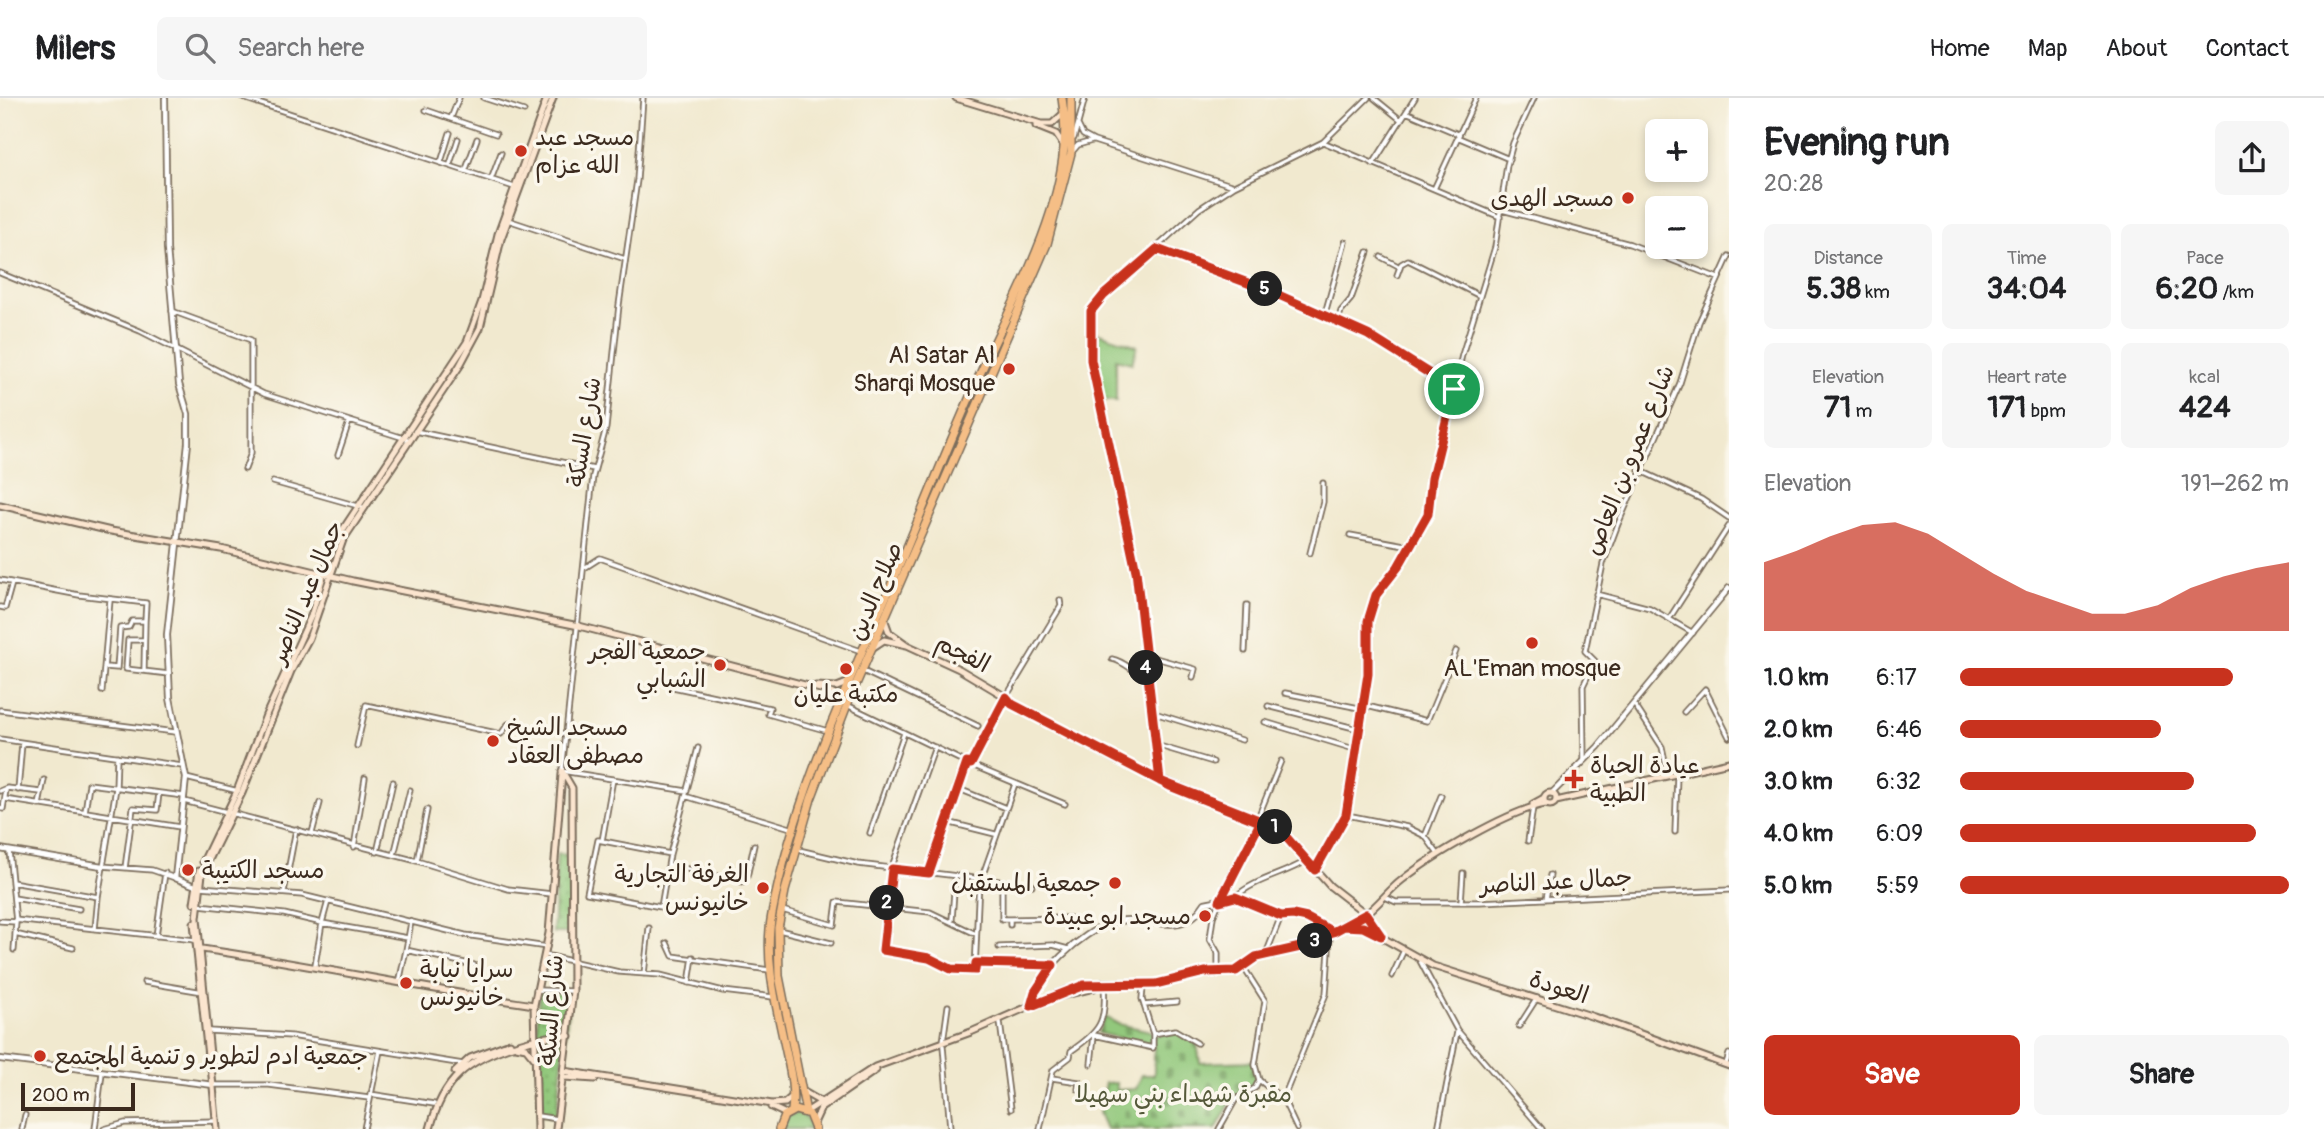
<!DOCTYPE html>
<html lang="en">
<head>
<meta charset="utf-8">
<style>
  body { margin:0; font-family:Pangolin,"Playpen Sans Arabic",sans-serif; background:#f6f6f6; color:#202124; height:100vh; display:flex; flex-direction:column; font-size:26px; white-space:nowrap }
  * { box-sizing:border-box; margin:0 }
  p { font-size:23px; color:#757577 }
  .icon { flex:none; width:38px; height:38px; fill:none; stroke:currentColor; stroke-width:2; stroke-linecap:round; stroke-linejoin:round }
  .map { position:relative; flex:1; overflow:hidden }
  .sheet { display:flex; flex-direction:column; background:#fff; width:595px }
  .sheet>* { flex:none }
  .controls { position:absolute; left:1645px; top:21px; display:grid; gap:14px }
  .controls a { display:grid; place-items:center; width:63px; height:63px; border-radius:10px; background:#fff; box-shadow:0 4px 10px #0003; font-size:35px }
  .scale { position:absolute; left:21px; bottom:18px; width:114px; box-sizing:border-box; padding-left:7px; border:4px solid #3b2a1e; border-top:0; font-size:19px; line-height:24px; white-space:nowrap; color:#3b2a1e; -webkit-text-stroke:5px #fbf7ec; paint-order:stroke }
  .pin { position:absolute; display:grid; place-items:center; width:60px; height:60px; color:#fff; margin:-30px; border:4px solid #fff; border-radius:50%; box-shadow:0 2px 7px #0007 }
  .km { position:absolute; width:35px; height:35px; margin:-18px; border-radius:50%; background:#222; color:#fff; font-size:19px; line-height:35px; text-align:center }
  .round { display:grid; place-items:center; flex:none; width:74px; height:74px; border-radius:10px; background:#f6f6f6 }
  .overview { display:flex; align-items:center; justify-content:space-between; height:119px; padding:0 35px }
  h1 { font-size:38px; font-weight:800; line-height:52px }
  .stats { display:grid; grid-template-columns:repeat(3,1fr); gap:10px; height:119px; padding:7px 35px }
  .stats div { display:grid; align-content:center; border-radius:10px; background:#f6f6f6; text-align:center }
  .stats b { font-size:30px; font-weight:800 }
  .stats small { font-size:19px; font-weight:400 }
  .stats p { font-size:19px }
  .chart { height:196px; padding:14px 35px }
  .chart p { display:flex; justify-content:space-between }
  .chart svg { width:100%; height:126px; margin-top:7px; fill:#c8321e; opacity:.7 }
  .cta { display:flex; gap:14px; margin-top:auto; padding:14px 35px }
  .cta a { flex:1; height:80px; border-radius:10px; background:#c8321e; color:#fff; font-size:28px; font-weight:800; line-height:80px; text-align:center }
  .cta a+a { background:#f6f6f6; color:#202124 }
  ul { padding:0 35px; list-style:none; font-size:23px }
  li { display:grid; grid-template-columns:112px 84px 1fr; align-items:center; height:52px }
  li i { height:18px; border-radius:9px; background:#c8321e }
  header { display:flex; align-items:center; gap:42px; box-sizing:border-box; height:98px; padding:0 35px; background:#fff; border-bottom:2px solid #e0e0e0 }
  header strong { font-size:33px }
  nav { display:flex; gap:38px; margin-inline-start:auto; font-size:24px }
  .search { width:490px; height:63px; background:#f6f6f6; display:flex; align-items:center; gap:18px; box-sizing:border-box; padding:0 24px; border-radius:10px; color:#757577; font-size:26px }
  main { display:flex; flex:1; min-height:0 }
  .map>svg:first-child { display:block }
  .grass { fill:#92c87b; stroke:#66794c; stroke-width:2 }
  .cemetery { fill:url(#cemetery-stones); stroke:#66794c; stroke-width:2 }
  .park { fill:url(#park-dots); stroke:#66794c; stroke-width:2 }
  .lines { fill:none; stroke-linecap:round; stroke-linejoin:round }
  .minor-casing { stroke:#7b6d5c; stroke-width:7 }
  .tertiary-casing { stroke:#7b6d5c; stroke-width:8 }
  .secondary-casing { stroke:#7b6d5c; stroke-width:9 }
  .trunk-casing { stroke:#7b6d5c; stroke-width:10 }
  .minor { stroke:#fff; stroke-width:3.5 }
  .tertiary { stroke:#fff; stroke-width:4.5 }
  .secondary { stroke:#fbe5cf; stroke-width:5 }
  .trunk { stroke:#f5be86; stroke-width:7 }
  .route-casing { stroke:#fff; stroke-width:14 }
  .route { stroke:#c8321e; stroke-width:9 }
  .poi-dot { fill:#c8321e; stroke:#fbf7ec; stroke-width:2.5 }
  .labels { text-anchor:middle; stroke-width:7; stroke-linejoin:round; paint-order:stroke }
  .poi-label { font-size:24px; fill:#3b2a1e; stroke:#fbf7ec; text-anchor:start }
  .street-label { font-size:24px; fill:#3b2a1e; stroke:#fbf7ec }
  .park-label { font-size:24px; fill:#55593a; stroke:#fbf7ec }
</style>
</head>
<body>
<header>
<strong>Milers</strong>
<div class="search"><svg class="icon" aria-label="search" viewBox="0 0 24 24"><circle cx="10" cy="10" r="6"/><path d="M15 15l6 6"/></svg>Search here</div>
<nav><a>Home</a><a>Map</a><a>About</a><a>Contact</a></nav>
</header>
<main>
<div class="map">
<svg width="1729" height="1031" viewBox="0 0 1729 1031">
  <defs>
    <pattern id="cemetery-stones" width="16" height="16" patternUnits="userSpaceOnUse" patternTransform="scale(1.75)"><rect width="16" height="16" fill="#92c87b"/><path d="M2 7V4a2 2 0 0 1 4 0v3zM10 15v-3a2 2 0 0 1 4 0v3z" fill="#78a364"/></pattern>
    <pattern id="park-dots" width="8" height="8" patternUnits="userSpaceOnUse" patternTransform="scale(1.75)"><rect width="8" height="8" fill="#92c87b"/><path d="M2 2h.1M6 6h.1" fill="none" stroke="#78a364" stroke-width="1.8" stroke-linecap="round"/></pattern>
  </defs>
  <rect width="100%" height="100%" fill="#fbf7ec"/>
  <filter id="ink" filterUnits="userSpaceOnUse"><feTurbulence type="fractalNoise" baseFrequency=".0143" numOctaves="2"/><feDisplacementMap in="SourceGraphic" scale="14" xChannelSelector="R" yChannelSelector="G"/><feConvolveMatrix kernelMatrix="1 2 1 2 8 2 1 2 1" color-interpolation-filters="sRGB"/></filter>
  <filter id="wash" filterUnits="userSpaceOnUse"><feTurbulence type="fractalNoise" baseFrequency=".00686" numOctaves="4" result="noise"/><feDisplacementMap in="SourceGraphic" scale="28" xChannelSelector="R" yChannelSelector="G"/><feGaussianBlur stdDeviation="1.57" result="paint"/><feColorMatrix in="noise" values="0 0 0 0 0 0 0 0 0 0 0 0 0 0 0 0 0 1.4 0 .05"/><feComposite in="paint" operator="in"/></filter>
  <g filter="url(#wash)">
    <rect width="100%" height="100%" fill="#f1e9cf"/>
    <path class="grass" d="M 1093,233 L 1137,248 L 1132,265 L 1116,261 L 1116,303 L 1100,302 Z
      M 797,1015 L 806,1019 L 811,1031 L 783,1031 L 788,1018 Z"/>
    <path class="cemetery" d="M 1105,919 L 1118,926 L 1151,933 L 1153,938 L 1176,934 L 1197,946 L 1200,965 L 1253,963 L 1256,984 L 1234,999 L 1216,1031 L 1106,1031 L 1099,1015 L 1105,985 L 1116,985 L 1117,992 L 1136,991 L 1142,977 L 1154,977 L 1154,948 L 1098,935 Z"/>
    <path class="park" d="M 557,756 L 569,757 L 571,835 L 553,835 Z
      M 540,894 L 570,897 L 556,1018 L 539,1017 C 540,976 534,934 540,894 Z"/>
  </g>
  <g filter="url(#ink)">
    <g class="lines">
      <g class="minor-casing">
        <path id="minor" d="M 243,0 L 514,89
          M 484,0 L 524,13
          M 643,0 L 637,82 L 619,207 L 606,330 L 593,378 L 562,673 L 687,693
          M 1374,0 L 1401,22
          M 426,12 L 496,36
          M 1406,14 L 1458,36
          M 451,20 L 459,0
          M 1078,27 L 1083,37 L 1094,43 L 1234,88
          M 1457,39 L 1509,61
          M 1074,40 L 1085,0
          M 1323,44 L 1500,119
          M 1072,54 L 1078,47 L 1092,43
          M 441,64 L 450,35
          M 450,66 L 458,41
          M 1373,66 L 1415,0
          M 466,71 L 477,41
          M 492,79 L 501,55
          M 1434,91 L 1476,0
          M 1502,112 L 1630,146 L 1718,180
          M 508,122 L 625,161
          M 1157,151 L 1272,194 L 1368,237 L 1454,291
          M 1381,159 L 1400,169
          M 0,175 L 140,233 L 264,296 L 410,342
          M 1397,177 L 1401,166 L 1408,162 L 1480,198
          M 172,213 L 251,242 L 251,355 L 245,371
          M 1324,219 L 1345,144
          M 1338,223 L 1341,213 L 1351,201 L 1368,154
          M 415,333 L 594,371
          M 338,357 L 349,324
          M 1639,372 L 1701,401 L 1729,420
          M 273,384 L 365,410
          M 1350,437 L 1410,448
          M 1310,455 L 1323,404 L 1323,385
          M 586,469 L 600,460 L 861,553
          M 0,482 L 79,497 L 146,505 L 145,523 L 132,523 L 129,529 L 120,530 L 117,570 L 105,569
          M 1596,496 L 1650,510 L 1669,521
          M 0,509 L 5,510 L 12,485
          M 1693,535 L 1669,521 L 1729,428
          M 144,542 L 128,542 L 126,571 L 169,576
          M 1245,553 L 1247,507
          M 1145,557 L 1195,571 L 1193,579
          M 1112,561 C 1127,564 1132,575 1147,579
          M 144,573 L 145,523
          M 863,573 L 978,628
          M 673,589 L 770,610 L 768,616 L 828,633
          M 102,593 L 110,502
          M 1285,595 L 1359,610 L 1363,607 L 1427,623 L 1456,553
          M 1634,606 L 1662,649 L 1668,677
          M 849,608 L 967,665 L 1065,706
          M 1268,608 L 1358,631
          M 0,612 L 175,634
          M 1151,614 L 1242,642
          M 1684,614 L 1705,591 L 1729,639
          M 1265,624 L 1354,651
          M 0,641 L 182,668
          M 1156,647 L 1213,664
          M 357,648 L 366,607 L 501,636 L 508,626 L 566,636
          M 935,649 L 890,774 L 883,852 L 929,860 L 951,871 L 975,872 L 979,782
          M 1584,662 L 1583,588 L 1595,563 L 1585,553 L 1603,466 L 1618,426 L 1680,285 L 1699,224 L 1729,158
          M 971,666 L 1006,599 L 1061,508 L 1060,502
          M 186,680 L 238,693
          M 1160,680 L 1136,473 L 1091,262 L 1091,213 L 1104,197 L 1199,111 L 1234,88 L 1323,44 L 1368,0
          M 959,691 L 1006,710
          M 18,692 L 22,645
          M 0,693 L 7,690 L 41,694
          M 685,698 L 794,731
          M 5,701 L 180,729
          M 184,703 L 417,763 L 508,791 L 552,796
          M 39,707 L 44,682
          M 0,710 L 3,711 L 6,692
          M 85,714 L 89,686 L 184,698
          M 1347,717 L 1407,729 L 1425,738 L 1438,756
          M 1257,722 L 1281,663
          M 947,724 L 995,736
          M 1675,734 L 1677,677
          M 312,735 L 320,705
          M 870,735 L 904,635
          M 1425,738 L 1441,698
          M 602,743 L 613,681
          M 1528,743 L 1533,709
          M 354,749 L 365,680
          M 799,752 L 858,766 L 1032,787
          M 9,753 L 16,824 L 14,852
          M 377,754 L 393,684
          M 670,756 L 598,742 L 587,795 L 661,809 L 670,756 L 698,650
          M 394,757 L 410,692
          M 417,763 L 427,712
          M 670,767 L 743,784 L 747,779 L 754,747
          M 102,768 L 152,772 L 175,780
          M 125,770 L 133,710 L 157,712 L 159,695
          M 1315,772 L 1346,717 L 1354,651 L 1368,576 L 1368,523 L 1376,497 L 1398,469 L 1428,416 L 1432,380 L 1462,257 L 1495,149 L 1507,67 L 1513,45 L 1534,0
          M 929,775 L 967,665
          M 981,782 L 1015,686
          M 12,784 L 98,799 L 116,690 L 117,658
          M 1002,784 L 1002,821 L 1010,821
          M 201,789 L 302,797 L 465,837 L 547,849
          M 284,794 L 296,731
          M 1235,799 C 1255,781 1283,777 1306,763
          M 1385,799 L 1396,804 L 1480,804 L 1729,792
          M 14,800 L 79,811
          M 1546,801 L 1550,777
          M 328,803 L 322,825 L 408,840
          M 1461,804 L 1463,775
          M 199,807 L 284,816 L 322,825 L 315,867
          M 782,812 L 834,827 L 837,804 L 930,814 L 976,836
          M 15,822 L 195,842
          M 952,822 L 955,779
          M 0,823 L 16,824
          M 1010,827 L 1010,821 L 1070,820
          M 95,831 L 98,799
          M 779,832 L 831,845
          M 15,836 L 73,850
          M 156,838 L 165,775
          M 667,845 L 673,858 L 769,872
          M 999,849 L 1053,847 L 1068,851
          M 406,852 L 411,824
          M 1266,856 L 1281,818
          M 545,857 L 619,874 L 660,877 L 723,893 L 773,899
          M 1420,863 L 1457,932 L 1542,1031
          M 976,865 L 1053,867
          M 1218,872 L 1218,855 L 1210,841 L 1213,819 L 1227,785 L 1261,723
          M 644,876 L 649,830
          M 1392,878 L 1404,852
          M 144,884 L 203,894
          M 399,885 L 406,852 L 474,867
          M 689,885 L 693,859
          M 1143,889 L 1142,901 L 1153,936 L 1175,932 L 1197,945
          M 536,892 L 573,893
          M 1144,907 L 1177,904
          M 1000,924 L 1011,1011
          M 1519,928 L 1537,900
          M 209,933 L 291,938 L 463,966
          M 943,944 L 948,908
          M 943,948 L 950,1030
          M 1091,966 L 1094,937 L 1153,950 L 1153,936
          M 1726,966 L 1729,956
          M 1052,980 L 1079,984 L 1078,991
          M 1259,982 L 1283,1001 L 1297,1031
          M 215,987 L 269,987 L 369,1000
          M 370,996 L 434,1006
          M 1283,1001 L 1326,896 L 1330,838
          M 538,1018 L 557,1021
          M 22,1031 L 25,1017
          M 95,1031 L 102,975
          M 104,1031 L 125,1025 L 216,1023
          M 364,1031 L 380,953
          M 1040,1031 L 1053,972 L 1070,959 L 1071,953 C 1099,934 1107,924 1104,888
          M 1219,1031 L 1236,1001 L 1255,990 L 1259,982 L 1255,967 L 1265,903 L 1244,870
          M 1438,1031 L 1457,934"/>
      </g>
      <g class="tertiary-casing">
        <path id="tertiary" d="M 165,0 L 167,151 L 179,286 L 188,316 L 188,345 L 167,537 L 170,600 L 186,680 L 175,780 L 198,789
          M 1552,695 L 1598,649 L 1729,490
          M 0,751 L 102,768
          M 1032,907 C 1035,876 1082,834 1111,825 C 1145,813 1181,845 1205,805 L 1235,799 L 1281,818 L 1293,817 L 1307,820 L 1333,834
          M 0,961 L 214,987"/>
      </g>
      <g class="secondary-casing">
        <path id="secondary" d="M 956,0 L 1041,26 L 1052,26 L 1064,15
          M 1036,28 L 1056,36 L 1062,45
          M 0,407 L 111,433 L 221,451 L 353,483 L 579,528 L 824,592 L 833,596 L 840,605
          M 885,523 L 889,534 L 907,547
          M 872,550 L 884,542 L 907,547 L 959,571 L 1006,599 L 1012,606 L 1120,664 L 1280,732 L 1330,788 L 1366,816 C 1379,806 1389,792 1402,782 C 1432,758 1509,712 1546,706
          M 816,588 L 837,589 L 847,585
          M1544 701a6 6 0 1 1 12 0a6 6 0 1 1-12 0Z
          M 1556,703 L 1729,664
          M 1533,706 L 1544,700
          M 203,764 L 237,693 L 266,617 L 311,518 L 328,462 L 338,439 L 467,244 L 482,203 L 498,136 L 547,0
          M 194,805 L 199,773
          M1357 823a7 7 0 1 1 14 0a7 7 0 1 1-14 0Z
          M 194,825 L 209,968
          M 1363,829 L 1433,868 L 1594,919 L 1729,968
          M 202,851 C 313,867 423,891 534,907
          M 1060,898 L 1094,890
          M 516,948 L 526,950 L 535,961
          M 564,973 L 772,1006 L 785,1005 L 793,998
          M 455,974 L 470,960 L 510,945
          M 564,979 L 595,981
          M 802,993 L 821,1004
          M 771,1009 L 786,1016
          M 806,1014 L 875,969 L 971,934 L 1066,892 L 1103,885 L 1156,886 L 1205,874 L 1236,873 L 1256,859 L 1305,848 L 1358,819
          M 814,1025 L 821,1010 L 876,972
          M 217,1031 L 197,820 L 202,776 L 242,695 L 291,573 L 309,540 L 343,442 L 459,269 L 480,230 L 501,141 L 553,0
          M 430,1031 C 443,981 467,962 515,947 C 535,941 548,937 569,938
          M 537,1031 L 534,907 L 549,835 L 562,676
          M 556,1031 L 573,893 L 572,690 L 562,673"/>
      </g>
      <g class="trunk-casing">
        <path id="trunk" d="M 792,1013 C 795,988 789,968 784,944 C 775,903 764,858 772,816 C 794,698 848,587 895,478 C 930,395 962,311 1001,231 C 1034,162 1076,78 1062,0
          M 806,1014 L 779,878 L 778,830 L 785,793 L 811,701 L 847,607 L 1047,146 L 1071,55 L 1071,0
          M 779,1031 L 784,1018 L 795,1012 L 809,1016 L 815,1031"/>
      </g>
      <use href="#minor" class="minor"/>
      <use href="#tertiary" class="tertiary"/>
      <use href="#secondary" class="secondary"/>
      <use href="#trunk" class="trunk"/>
    </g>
  </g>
  <g class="lines" filter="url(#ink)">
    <g class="route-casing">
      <path id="route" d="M 1454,291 L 1432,380 L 1428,416 L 1398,469 L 1376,497 L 1368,523 L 1368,576 L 1346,717 L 1315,772 L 1280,732 L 1170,688 L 1012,606 L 1006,599 L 971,666 L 967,665 L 929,775 L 892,771 L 883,852 L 929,860 L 951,871 L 975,872 L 976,865 L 1053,867 L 1035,894 L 1031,908 L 1084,887 L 1156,886 L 1205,874 L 1236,873 L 1256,859 L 1305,848 L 1344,828 L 1363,829 L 1381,838 L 1366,816 L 1333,834 L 1307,820 L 1293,817 L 1281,818 L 1235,799 L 1220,803 L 1261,723 L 1160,683 L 1136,473 L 1091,262 L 1091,213 L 1104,197 L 1157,151 L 1272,194 L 1368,237 L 1454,291"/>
    </g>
    <use href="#route" class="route"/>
  </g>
  <g class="poi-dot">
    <circle cx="521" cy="53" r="7"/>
    <circle cx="1628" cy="100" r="7"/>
    <circle cx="1009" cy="271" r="7"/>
    <circle cx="1532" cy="545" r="7"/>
    <circle cx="720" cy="567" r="7"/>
    <circle cx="846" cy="571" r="7"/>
    <circle cx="493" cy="643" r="7"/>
    <path d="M1570.5 670.5h7v7h7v7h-7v7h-7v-7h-7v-7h7z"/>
    <circle cx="188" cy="772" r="7"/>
    <circle cx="1115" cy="785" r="7"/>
    <circle cx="763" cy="790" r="7"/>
    <circle cx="1205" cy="818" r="7"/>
    <circle cx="406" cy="885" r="7"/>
    <circle cx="40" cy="958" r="7"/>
  </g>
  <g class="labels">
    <g class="poi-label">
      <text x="535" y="47">مسجد عبد<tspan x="535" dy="28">الله عزام</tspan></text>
      <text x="1614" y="108" text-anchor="end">مسجد الهدى</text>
      <text x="995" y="265" text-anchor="end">Al Satar Al<tspan x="995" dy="28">Sharqi Mosque</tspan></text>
      <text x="706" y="561" text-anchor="end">جمعية الفجر<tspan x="706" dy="28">الشبابي</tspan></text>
      <text x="1532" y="578" text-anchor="middle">AL'Eman mosque</text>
      <text x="846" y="604" text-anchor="middle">مكتبة عليان</text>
      <text x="507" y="637">مسجد الشيخ<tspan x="507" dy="28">مصطفى العقاد</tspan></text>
      <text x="1590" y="675">عيادة الحياة<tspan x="1590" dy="28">الطبية</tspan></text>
      <text x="202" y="780">مسجد الكتيبة</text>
      <text x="749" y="784" text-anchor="end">الغرفة التجارية<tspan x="749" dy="28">خانيونس</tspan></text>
      <text x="1101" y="793" text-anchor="end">جمعية المستقبل</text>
      <text x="1191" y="826" text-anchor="end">مسجد ابو عبيدة</text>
      <text x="420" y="879">سرايا نيابة<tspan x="420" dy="28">خانيونس</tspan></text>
      <text x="54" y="966">جمعية ادم لتطوير و تنمية المجتمع</text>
    </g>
    <g class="street-label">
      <text transform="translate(584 334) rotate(-81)" y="8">شارع السكة</text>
      <text transform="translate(1629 362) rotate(-68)" y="8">شارع عمرو بن العاص</text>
      <text transform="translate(875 493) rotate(-67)" y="8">صلاح الدين</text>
      <text transform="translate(306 494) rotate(-67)" y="8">جمال عبد الناصر</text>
      <text transform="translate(963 555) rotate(27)" y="8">الفجم</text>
      <text transform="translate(1556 783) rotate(-3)" y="8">جمال عبد الناصر</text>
      <text transform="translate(1559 889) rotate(18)" y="8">العودة</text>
      <text transform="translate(551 912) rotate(-86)" y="8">شارع السكة</text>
    </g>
    <g class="park-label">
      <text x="1183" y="1004">مقبرة شهداء بني سهيلا</text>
    </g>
  </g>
</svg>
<div class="controls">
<a>+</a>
<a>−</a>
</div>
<div class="scale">200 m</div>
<div class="pin" style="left:1454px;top:291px;background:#1e9e55"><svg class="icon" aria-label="arrive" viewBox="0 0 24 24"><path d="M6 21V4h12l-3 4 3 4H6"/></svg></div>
<b class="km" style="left:1275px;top:729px">1</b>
<b class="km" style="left:887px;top:805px">2</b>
<b class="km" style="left:1315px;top:843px">3</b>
<b class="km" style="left:1146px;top:570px">4</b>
<b class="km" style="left:1265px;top:191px">5</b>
</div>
<section class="sheet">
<div class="overview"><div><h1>Evening run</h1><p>20:28</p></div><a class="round"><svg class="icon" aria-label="share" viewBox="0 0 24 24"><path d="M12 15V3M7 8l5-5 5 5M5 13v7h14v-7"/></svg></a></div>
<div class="stats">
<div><p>Distance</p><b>5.38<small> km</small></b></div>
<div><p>Time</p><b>34:04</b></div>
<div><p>Pace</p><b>6:20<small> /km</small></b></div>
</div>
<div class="stats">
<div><p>Elevation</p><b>71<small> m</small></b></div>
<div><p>Heart rate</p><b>171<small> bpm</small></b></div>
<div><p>kcal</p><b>424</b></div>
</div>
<div class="chart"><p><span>Elevation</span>191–262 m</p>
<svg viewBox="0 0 160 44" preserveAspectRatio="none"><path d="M0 44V20L10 16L20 11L30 7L40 6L50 10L60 17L70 24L80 30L90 34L100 38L110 38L120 35L130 29L140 25L150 22L160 20V44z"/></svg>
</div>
<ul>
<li><b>1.0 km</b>6:17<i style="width:83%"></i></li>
<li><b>2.0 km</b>6:46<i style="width:61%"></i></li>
<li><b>3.0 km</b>6:32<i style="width:71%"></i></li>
<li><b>4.0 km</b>6:09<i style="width:90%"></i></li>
<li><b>5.0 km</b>5:59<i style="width:100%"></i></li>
</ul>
<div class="cta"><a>Save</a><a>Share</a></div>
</section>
</main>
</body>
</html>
